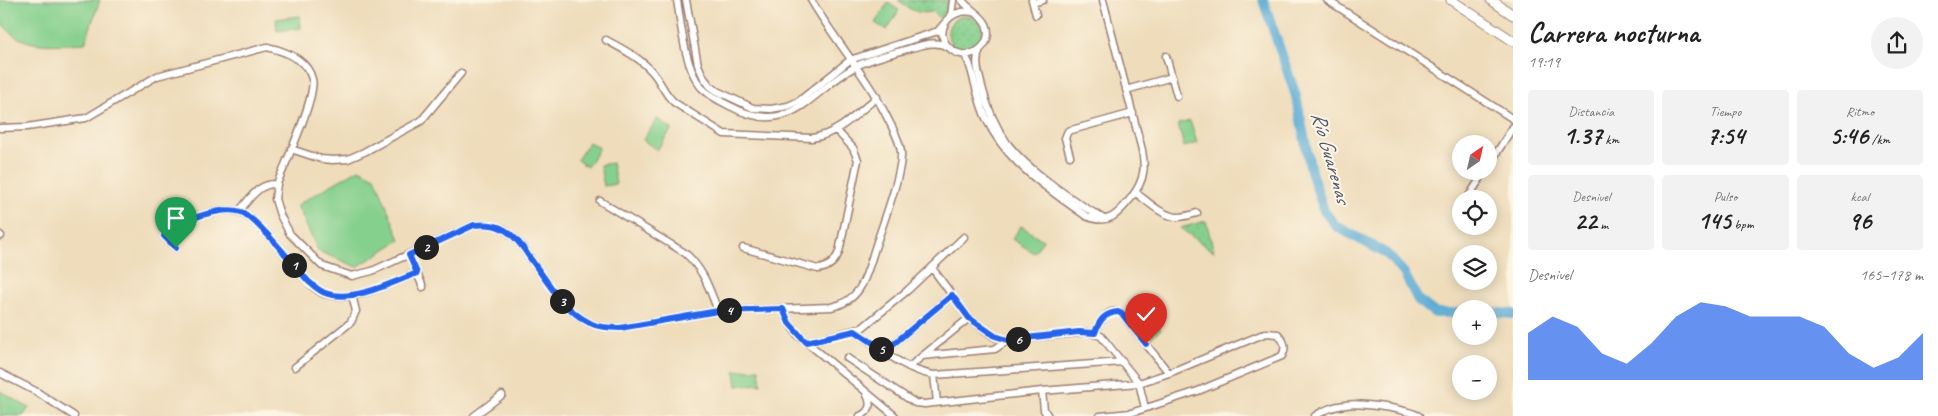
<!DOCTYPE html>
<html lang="es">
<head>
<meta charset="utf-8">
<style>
  body { margin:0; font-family:Caveat,sans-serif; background:#f2f2f2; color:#222; height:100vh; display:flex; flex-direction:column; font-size:19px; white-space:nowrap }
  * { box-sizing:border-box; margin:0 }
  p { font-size:16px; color:#767676 }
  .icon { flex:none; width:28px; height:28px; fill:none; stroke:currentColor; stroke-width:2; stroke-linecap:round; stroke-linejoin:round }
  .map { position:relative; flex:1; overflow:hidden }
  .panel { display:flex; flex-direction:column; background:#fff; width:425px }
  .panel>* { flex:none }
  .needle { width:32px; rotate:34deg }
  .tools { position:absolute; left:1452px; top:135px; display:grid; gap:10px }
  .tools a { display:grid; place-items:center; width:45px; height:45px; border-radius:50%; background:#fff; box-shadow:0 2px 12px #0003; font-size:25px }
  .pin { position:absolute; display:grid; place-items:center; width:42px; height:42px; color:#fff; margin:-51px -21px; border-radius:50% 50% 50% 0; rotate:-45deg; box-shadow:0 0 5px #0007 }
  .pin .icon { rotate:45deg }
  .km { position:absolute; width:25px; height:25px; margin:-12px; border-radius:50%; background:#222; color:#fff; font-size:14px; line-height:25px; text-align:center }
  .round { display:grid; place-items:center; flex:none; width:52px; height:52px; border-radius:26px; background:#f2f2f2 }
  .overview { display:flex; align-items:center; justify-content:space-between; height:85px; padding:0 15px }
  h1 { font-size:28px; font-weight:600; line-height:38px }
  .stats { display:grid; grid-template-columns:repeat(3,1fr); gap:8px; height:85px; padding:5px 15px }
  .stats div { display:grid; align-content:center; border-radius:5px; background:#f2f2f2; text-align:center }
  .stats b { font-size:25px; font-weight:600 }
  .stats small { font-size:14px; font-weight:400 }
  .stats p { font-size:14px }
  .chart { height:140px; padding:10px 15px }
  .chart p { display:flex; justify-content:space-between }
  .chart svg { width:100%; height:90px; margin-top:5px; fill:#2563eb; opacity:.7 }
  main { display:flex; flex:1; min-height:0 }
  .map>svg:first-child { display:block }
  .grass { fill:url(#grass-dots); stroke:#68785c }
  .pitch { fill:#86d08d; stroke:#68785c }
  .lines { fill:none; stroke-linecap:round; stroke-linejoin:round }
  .river { stroke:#5aaad4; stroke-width:10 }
  .street-casing { stroke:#9c7e72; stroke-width:9 }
  .secondary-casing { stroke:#9c7e72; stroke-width:11 }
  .street { stroke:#fff; stroke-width:6 }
  .secondary { stroke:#fff; stroke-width:9 }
  .route-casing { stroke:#fff; stroke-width:10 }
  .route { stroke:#2563eb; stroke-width:6 }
  .labels { text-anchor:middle; stroke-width:4; stroke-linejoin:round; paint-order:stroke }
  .water-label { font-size:21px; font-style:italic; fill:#50576f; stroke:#fcf5e5 }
</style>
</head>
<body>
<main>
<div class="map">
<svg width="1513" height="416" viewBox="0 0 1513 416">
  <defs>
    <pattern id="grass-dots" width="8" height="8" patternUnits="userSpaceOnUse" patternTransform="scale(1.25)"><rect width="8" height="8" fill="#86d08d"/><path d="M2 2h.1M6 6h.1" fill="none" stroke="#75b27a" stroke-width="1.8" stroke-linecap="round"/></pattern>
  </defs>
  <rect width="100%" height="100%" fill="#fcf5e5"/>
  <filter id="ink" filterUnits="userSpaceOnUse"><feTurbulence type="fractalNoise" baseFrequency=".02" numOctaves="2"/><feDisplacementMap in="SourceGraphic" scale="10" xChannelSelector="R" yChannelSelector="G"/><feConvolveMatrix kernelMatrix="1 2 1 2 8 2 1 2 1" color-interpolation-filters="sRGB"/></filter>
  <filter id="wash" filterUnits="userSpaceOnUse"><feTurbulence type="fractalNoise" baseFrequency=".0096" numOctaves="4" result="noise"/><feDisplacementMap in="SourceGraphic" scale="20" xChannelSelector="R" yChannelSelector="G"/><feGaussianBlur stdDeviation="1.12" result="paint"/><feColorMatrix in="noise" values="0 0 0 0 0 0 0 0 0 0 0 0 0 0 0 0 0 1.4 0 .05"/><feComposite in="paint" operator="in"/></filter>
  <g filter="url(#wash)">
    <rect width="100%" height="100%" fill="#eedcba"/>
    <path class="grass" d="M 898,0 L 947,0 C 947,7 945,14 940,19 L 933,11 C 920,16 908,9 898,0 Z
      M948 33a17 17 0 1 1 34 0a17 17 0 1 1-34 0Z
      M 1206,221 L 1214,252 L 1180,228 Z"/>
    <path class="pitch" d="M 0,0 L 100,0 L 85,43 C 60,44 26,50 7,29 C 5,27 1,23 0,20 C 0,14 0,6 0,0 Z
      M 888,3 L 899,10 L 887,30 L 875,23 Z
      M 300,16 L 301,28 L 277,31 L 276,19 Z
      M 657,119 L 672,129 L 657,150 L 643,140 Z
      M 1190,121 L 1197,143 L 1184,147 L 1178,124 Z
      M 589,142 L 599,148 L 587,167 L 577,160 Z
      M 612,163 L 616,184 L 604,186 L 600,165 Z
      M 359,169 L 375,177 L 400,240 L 357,267 L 318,251 L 297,205 Z
      M 1021,226 L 1043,240 L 1034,253 L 1012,239 Z
      M 1146,309 L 1161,329 L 1150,338 L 1135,318 Z
      M 759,369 L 761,384 L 737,386 L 735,371 Z
      M 0,391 L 29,408 L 23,416 L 0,416 Z"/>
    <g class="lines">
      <path class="river" d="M 1263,0 L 1296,96 L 1311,171 L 1324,211 L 1336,226 L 1387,254 L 1404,273 L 1418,300 L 1435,313 L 1461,313
        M 1489,312 L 1513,314"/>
    </g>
  </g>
  <g filter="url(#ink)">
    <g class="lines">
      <g class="street-casing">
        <path id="street" d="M 677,0 C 681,25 685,68 701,87 C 709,96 720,101 730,106 C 790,138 808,94 853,68 C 870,58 892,54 911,48 C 923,45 936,40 948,47
          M 686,0 L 698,65 L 704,78 L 710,86 L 717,91 L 753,108 L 771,109 L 788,106 L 799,101 L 850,60 L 929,34 L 938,31 L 944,24
          M 962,0 C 968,9 981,14 986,24 C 995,45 970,63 952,50 C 930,34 949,5 975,13
          M 1032,0 L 1036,15
          M 1327,0 L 1513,119
          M 1033,3 L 1043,0
          M 951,16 L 953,0
          M 606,40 C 623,49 642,59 654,74 C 662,84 665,95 675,103 L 724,134 L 812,138 C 838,134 857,114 877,97
          M 980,49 C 974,62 979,74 982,87 C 987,107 995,126 1007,143 C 1027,170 1075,202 1104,219
          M 965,55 L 969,63 C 975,81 978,101 986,118 C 1006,162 1048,189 1086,216 C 1109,226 1118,214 1131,198 C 1137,190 1142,182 1143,173 C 1145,166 1143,157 1142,150 L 1103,0
          M 1166,56 L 1177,96
          M 1126,90 L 1172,77
          M 0,128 L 27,127 L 86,118 L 157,76 L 267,47 C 285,51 307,59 312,79 C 317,96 285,164 277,184 L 275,199 L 280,215 L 290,234 L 322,266 L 352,276 L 372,271 L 474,225 C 482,224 493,224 501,228 C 513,233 523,247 530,258 C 547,281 563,310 590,323 C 599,328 611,328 620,328 L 718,311 L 831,307 C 861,301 866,277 874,251 C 881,229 903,172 901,152 C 900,141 894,131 889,121 C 868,77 835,41 811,0
          M 291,149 L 321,159 L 333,160 L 348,159 L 364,152 L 421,121 L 461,73
          M 1070,156 L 1065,138 L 1068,131 L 1133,113
          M 1489,165 L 1513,127
          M 1135,192 C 1147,201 1162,216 1177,217 C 1184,217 1191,215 1197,213
          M 1469,196 L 1485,171
          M 600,201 L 685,253 C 704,270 709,288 718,311
          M 239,211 C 251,198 258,183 277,184
          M 0,235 L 1,236
          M 176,248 L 164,236 L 167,230 C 183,221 221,205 240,212 C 256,217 286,257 299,271 C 306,279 314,290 325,294 C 352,303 392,283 417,273
          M 743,248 L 818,269 C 829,268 835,262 839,252 L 858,160 L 853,148 L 836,130
          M 409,255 L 423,287
          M 932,268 L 969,318 L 995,337 L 1008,340 L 1087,332 L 1101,336 L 1139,383 L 1145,408
          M 783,309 L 789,323 L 797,334 L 895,416
          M 855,331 C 879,347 905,371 934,375 L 1123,362
          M 1095,333 C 1099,322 1108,306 1122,314 L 1169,373
          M 807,342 L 862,328 L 908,290 L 964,237
          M 885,351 L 952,295
          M 922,356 L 995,349 L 1008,340
          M 847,358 L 915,403 L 925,404 L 1042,391 L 1139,383 L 1169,373 L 1266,333 L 1278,334 C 1284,341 1287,347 1282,356 L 1198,391 L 1131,413 L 1100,416
          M 295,367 L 351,322 L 356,311 L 352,295
          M 909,367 L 969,318
          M 0,373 L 37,392 L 74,416
          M 934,375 L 937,402
          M 1042,391 L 1044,410 L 1048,416
          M 474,416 L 502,395
          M 860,416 C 870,412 872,404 867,395
          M 1315,416 C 1324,410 1334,406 1345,405 C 1360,402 1405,409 1419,416"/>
      </g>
      <g class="secondary-casing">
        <path id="secondary" d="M 1451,0 L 1513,41
          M 1491,0 L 1513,15"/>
      </g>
      <use href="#street" class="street"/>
      <use href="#secondary" class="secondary"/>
    </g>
  </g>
  <g class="lines" filter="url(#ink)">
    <g class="route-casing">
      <path id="route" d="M 176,248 L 164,236 L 167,230 C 183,221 222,205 241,212 C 257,218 295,267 309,282 C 314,286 319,291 325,293 C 351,303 392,283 417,273 L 409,255 L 474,225 C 482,224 493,224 501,228 C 513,233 523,247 530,258 C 547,281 563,310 590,323 C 599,328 611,328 620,328 L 718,311 L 783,309 L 789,323 L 806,342 L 855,331 L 885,351 L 952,295 L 969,318 L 995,336 L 1008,340 L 1079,332 L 1095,333 C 1099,321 1104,313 1118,312 L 1122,314 L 1146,344"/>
    </g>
    <use href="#route" class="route"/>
  </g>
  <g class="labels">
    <g class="water-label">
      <text transform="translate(1331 157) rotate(74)" y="7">Río Guarenas</text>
    </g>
  </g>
</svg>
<div class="tools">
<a><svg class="needle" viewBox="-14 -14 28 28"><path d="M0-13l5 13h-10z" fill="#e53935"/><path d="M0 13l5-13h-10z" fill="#767676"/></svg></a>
<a><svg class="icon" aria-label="locate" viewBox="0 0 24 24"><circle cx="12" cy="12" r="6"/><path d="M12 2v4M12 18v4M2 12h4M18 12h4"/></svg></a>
<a><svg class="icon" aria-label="layers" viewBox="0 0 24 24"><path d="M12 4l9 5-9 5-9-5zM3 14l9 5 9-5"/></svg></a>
<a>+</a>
<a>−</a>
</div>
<div class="pin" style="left:176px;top:248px;background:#1e9e55"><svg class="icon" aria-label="arrive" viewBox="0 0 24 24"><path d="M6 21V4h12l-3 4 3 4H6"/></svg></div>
<div class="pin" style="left:1146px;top:344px;background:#d93025"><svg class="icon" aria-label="check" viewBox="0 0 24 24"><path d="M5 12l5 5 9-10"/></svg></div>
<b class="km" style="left:294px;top:265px">1</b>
<b class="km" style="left:426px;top:247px">2</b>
<b class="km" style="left:562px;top:301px">3</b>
<b class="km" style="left:729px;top:310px">4</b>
<b class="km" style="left:881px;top:349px">5</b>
<b class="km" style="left:1018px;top:339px">6</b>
</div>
<section class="panel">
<div class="overview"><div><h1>Carrera nocturna</h1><p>19:19</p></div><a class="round"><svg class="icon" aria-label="share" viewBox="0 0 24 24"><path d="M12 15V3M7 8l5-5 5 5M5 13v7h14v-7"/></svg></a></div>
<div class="stats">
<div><p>Distancia</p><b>1.37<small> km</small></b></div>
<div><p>Tiempo</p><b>7:54</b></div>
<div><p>Ritmo</p><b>5:46<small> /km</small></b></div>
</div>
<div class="stats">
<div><p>Desnivel</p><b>22<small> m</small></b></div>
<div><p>Pulso</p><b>145<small> bpm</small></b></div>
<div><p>kcal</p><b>96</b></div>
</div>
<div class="chart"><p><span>Desnivel</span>165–178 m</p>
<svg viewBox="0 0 160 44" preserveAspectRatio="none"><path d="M0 44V21L10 13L20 18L30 31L40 36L50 26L60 13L70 6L80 8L90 13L100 13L110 13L120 18L130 31L140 38L150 33L160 21V44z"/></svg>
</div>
</section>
</main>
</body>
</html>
